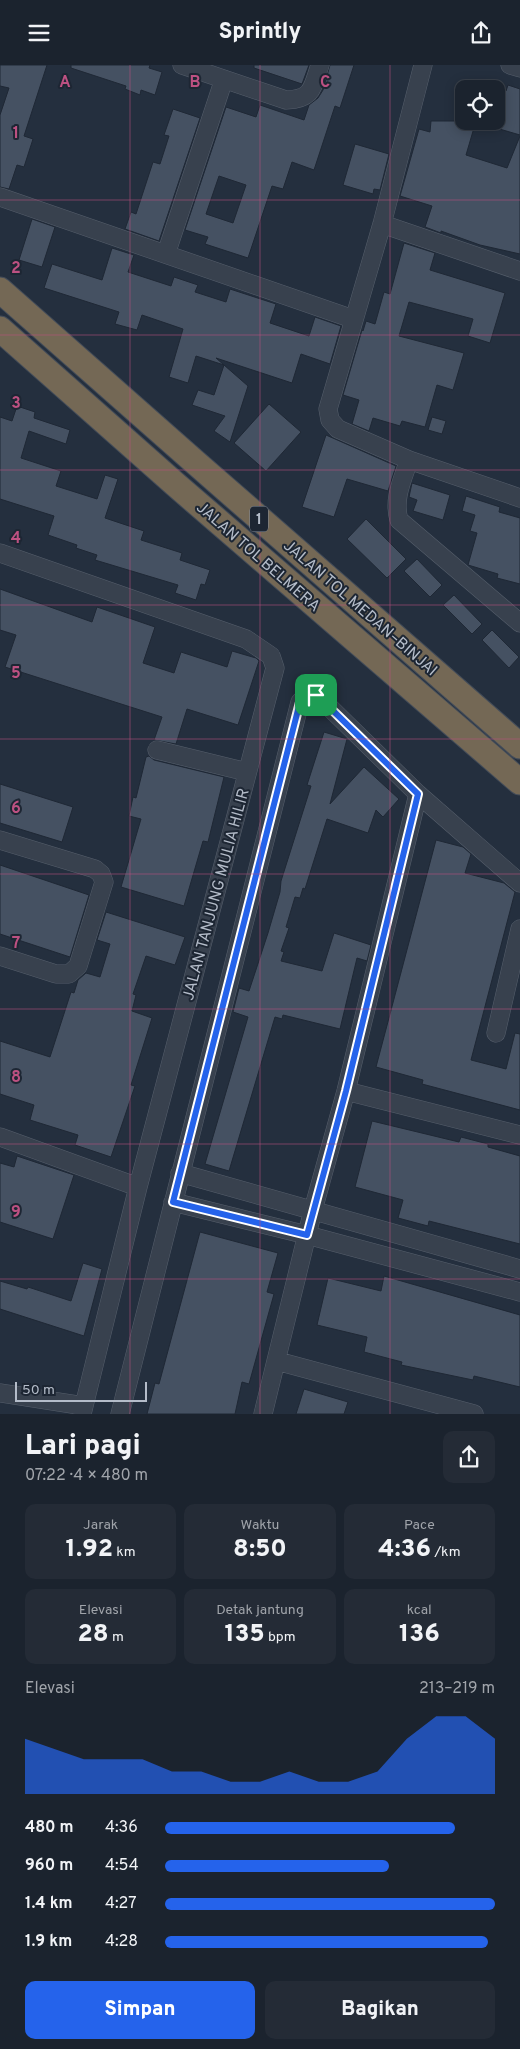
<!DOCTYPE html>
<html lang="id">
<head>
<meta charset="utf-8">
<style>
  body { margin:0; font-family:Overpass,sans-serif; background:#242b36; color:#f1f3f6; height:100vh; display:flex; flex-direction:column; font-size:19px; white-space:nowrap }
  * { box-sizing:border-box; margin:0 }
  p { font-size:16px; color:#a0a4aa }
  .icon { flex:none; width:28px; height:28px; fill:none; stroke:currentColor; stroke-width:2; stroke-linecap:round; stroke-linejoin:round }
  .map { position:relative; height:1349px; overflow:hidden }
  .drawer { display:flex; flex-direction:column; background:#1b232e; flex:1 }
  .drawer>* { flex:none }
  .controls { position:absolute; left:455px; top:15px; display:grid; gap:10px }
  .controls a { display:grid; place-items:center; width:50px; height:50px; border-radius:10px; background:#1b232e; box-shadow:0 2px 12px #0003,0 0 0 1px #39404a; font-size:25px }
  .scale { position:absolute; left:15px; bottom:12px; width:132px; box-sizing:border-box; padding-left:5px; border:2px solid #b4bcc9; border-top:0; font-size:14px; line-height:18px; white-space:nowrap; color:#b4bcc9; -webkit-text-stroke:4px #1d2633; paint-order:stroke }
  .pin { position:absolute; display:grid; place-items:center; width:42px; height:42px; color:#fff; margin:-21px; border-radius:10px; box-shadow:0 2px 8px #0006 }
  .round { display:grid; place-items:center; flex:none; width:52px; height:52px; border-radius:10px; background:#242b36 }
  .summary { display:flex; align-items:center; justify-content:space-between; height:85px; padding:0 25px }
  h1 { font-size:28px; font-weight:800; line-height:38px }
  .figures { display:grid; grid-template-columns:repeat(3,1fr); gap:8px; height:85px; padding:5px 25px }
  .figures div { display:grid; align-content:center; border-radius:10px; background:#242b36; text-align:center }
  .figures b { font-size:25px; font-weight:800 }
  .figures small { font-size:14px; font-weight:400 }
  .figures p { font-size:14px }
  .chart { height:140px; padding:10px 25px }
  .chart p { display:flex; justify-content:space-between }
  .chart svg { width:100%; height:90px; margin-top:5px; fill:#2563eb; opacity:.7 }
  .action { display:flex; gap:10px; margin-top:auto; padding:10px 25px }
  .action a { flex:1; height:58px; border-radius:10px; background:#2563eb; color:#fff; font-size:20px; font-weight:800; line-height:58px; text-align:center }
  .action a+a { background:#242b36; color:#f1f3f6 }
  ul { padding:0 25px; list-style:none; font-size:16px }
  li { display:grid; grid-template-columns:80px 60px 1fr; align-items:center; height:38px }
  li i { height:12px; border-radius:6px; background:#2563eb }
  header { display:flex; justify-content:space-between; align-items:center; height:65px; padding:0 25px; background:#1b232e; font-size:22px; font-weight:800 }
  .map>svg:first-child { display:block }
  .building { fill:#455162; stroke:#1f2835; fill-rule:evenodd }
  .lines { fill:none; stroke-linecap:round; stroke-linejoin:round }
  .minor-casing { stroke:#565f6c; stroke-width:19 }
  .highway-casing { stroke:#434c59; stroke-width:27 }
  .minor { stroke:#38414e; stroke-width:18 }
  .highway { stroke:#746855; stroke-width:25 }
  .route-casing { stroke:#fff; stroke-width:10 }
  .route { stroke:#2563eb; stroke-width:6 }
  .grid { fill:none; stroke:#bd5182; stroke-width:1; stroke-opacity:0.55 }
  .labels { text-anchor:middle; stroke-width:4; stroke-linejoin:round; paint-order:stroke }
  .shield { fill:#1d2633; stroke:#878f9c; stroke-width:1 }
  .shield-label { font-size:15px; font-weight:bold; fill:#b4bcc9 }
  .street-label { font-size:16px; fill:#b4bcc9; stroke:#1d2633 }
  .grid-label { font-size:16px; text-anchor:middle; font-weight:bold; fill:#bd5182; stroke:#1d2633; stroke-width:4; stroke-linejoin:round; paint-order:stroke }
</style>
</head>
<body>
<header><svg class="icon" aria-label="menu" viewBox="0 0 24 24"><path d="M4 6h16M4 12h16M4 18h16"/></svg>Sprintly<svg class="icon" aria-label="share" viewBox="0 0 24 24"><path d="M12 15V3M7 8l5-5 5 5M5 13v7h14v-7"/></svg></header>
<div class="map">
<svg width="520" height="1349" viewBox="0 0 520 1349">
  <rect width="100%" height="100%" fill="#242f3e"/>
  <path class="building" d="M 0,0 L 47,0 L 24,71 L 33,74 L 24,102 L 17,100 L 9,124 L 0,122 L 0,50 L 9,23 L 0,21 Z
    M 71,0 L 150,0 L 149,3 L 162,7 L 155,30 L 141,25 L 140,30 L 125,24 L 126,21 L 71,3 Z
    M 254,0 L 309,0 L 302,19 L 254,3 Z
    M 330,0 L 354,0 L 340,43 L 335,41 L 314,105 L 292,97 L 283,124 L 272,121 L 248,193 L 205,179 L 208,172 L 185,165 L 226,42 L 256,52 L 260,40 L 304,55 L 309,40 L 318,33 L 323,25 ZM 219,111 L 246,120 L 233,158 L 206,149 Z
    M 508,20 L 520,24 L 520,70 L 496,63 L 496,23 L 506,26 Z
    M 173,44 L 200,53 L 159,176 L 125,164 L 131,147 L 136,149 L 153,97 L 160,99 L 169,71 L 164,70 Z
    M 431,56 L 476,56 L 466,90 L 507,103 L 520,71 L 520,189 L 480,180 L 441,166 L 441,168 L 425,162 L 432,141 L 400,131 L 419,64 L 430,67 Z
    M 355,79 L 389,89 L 380,125 L 374,124 L 373,129 L 343,120 Z
    M 32,154 L 55,162 L 42,202 L 19,195 Z
    M 404,178 L 435,188 L 430,205 L 505,228 L 490,278 L 468,271 L 473,254 L 409,237 L 399,271 L 464,288 L 453,325 L 437,320 L 425,362 L 402,356 L 400,361 L 373,353 L 369,366 L 352,359 L 359,335 L 343,330 L 362,265 L 363,266 L 366,256 L 375,259 L 384,227 L 390,229 Z
    M 112,183 L 134,190 L 128,207 L 171,221 L 174,212 L 198,220 L 195,227 L 226,237 L 230,224 L 276,239 L 270,258 L 309,271 L 315,252 L 341,261 L 330,299 L 301,289 L 292,318 L 216,293 L 248,321 L 230,377 L 214,366 L 225,351 L 192,340 L 198,325 L 214,330 L 224,300 L 196,291 L 188,318 L 169,312 L 183,264 L 142,250 L 137,265 L 115,259 L 119,247 L 44,223 L 52,199 L 102,215 Z
    M 269,339 L 301,367 L 266,406 L 234,378 Z
    M 17,341 L 35,347 L 34,353 L 70,365 L 66,379 L 29,366 L 21,393 L 61,406 L 56,421 L 97,434 L 105,410 L 118,414 L 105,453 L 144,466 L 141,475 L 182,488 L 180,495 L 210,505 L 205,520 L 201,519 L 196,535 L 175,528 L 178,520 L 95,495 L 97,490 L 76,483 L 77,480 L 48,470 L 54,451 L 0,434 L 0,352 L 12,356 Z
    M 432,352 L 446,356 L 442,369 L 428,365 Z
    M 326,370 L 396,401 L 388,426 L 347,414 L 334,452 L 302,442 Z
    M 412,418 L 450,430 L 443,455 L 413,446 L 417,435 L 409,432 Z
    M 466,431 L 500,442 L 499,447 L 520,453 L 520,519 L 497,513 L 498,509 L 468,500 L 477,468 L 470,466 L 475,450 L 462,446 Z
    M 366,454 L 406,494 L 387,513 L 347,474 Z
    M 417,494 L 442,520 L 430,532 L 404,506 Z
    M 0,524 L 92,557 L 97,542 L 155,562 L 143,598 L 174,608 L 181,587 L 227,602 L 232,586 L 256,593 L 259,596 L 238,660 L 187,644 L 176,679 L 154,675 L 162,652 L 5,602 L 16,570 L 0,565 Z
    M 454,530 L 482,559 L 472,569 L 443,540 Z
    M 492,565 L 519,592 L 509,603 L 482,575 Z
    M 324,667 L 347,674 L 330,739 L 364,702 L 399,734 L 383,752 L 376,745 L 368,768 L 327,754 L 305,824 L 303,823 L 300,833 L 295,832 L 286,862 L 289,863 L 281,886 L 284,887 L 281,896 L 322,906 L 334,868 L 371,880 L 367,896 L 357,893 L 340,964 L 283,950 L 282,954 L 275,952 L 229,1106 L 205,1099 L 248,952 L 233,947 L 239,923 L 249,926 L 268,868 L 280,827 L 281,816 L 311,721 L 307,720 Z
    M 149,691 L 154,695 L 224,712 L 208,777 L 203,776 L 184,841 L 121,822 L 141,754 L 129,751 L 133,732 L 136,733 L 146,692 Z
    M 0,719 L 73,742 L 62,777 L 0,758 Z
    M 436,775 L 463,782 L 471,789 L 465,808 L 504,818 L 515,827 L 471,995 L 506,1004 L 515,968 L 520,969 L 520,1045 L 422,1019 L 423,1015 L 376,1002 Z
    M 0,800 L 89,830 L 70,892 L 0,869 Z
    M 106,847 L 185,872 L 175,900 L 146,891 L 133,929 L 136,930 L 132,946 L 152,953 L 131,1020 L 135,1021 L 111,1092 L 75,1080 L 78,1070 L 30,1055 L 34,1040 L 0,1029 L 0,976 L 50,992 L 71,927 L 74,928 L 78,915 L 86,908 L 100,912 L 110,879 L 97,875 Z
    M 372,1056 L 459,1077 L 461,1072 L 488,1079 L 488,1082 L 520,1091 L 520,1179 L 429,1156 L 428,1161 L 398,1153 L 403,1135 L 355,1122 Z
    M 17,1091 L 74,1110 L 53,1174 L 0,1157 L 0,1098 L 14,1102 Z
    M 200,1167 L 278,1188 L 267,1227 L 274,1229 L 249,1319 L 242,1317 L 235,1349 L 147,1349 L 155,1318 L 159,1319 Z
    M 83,1198 L 102,1204 L 84,1271 L 0,1244 L 0,1216 L 27,1224 L 28,1222 L 71,1236 Z
    M 384,1211 L 520,1250 L 520,1322 L 474,1311 L 473,1315 L 401,1300 L 402,1297 L 364,1287 L 367,1272 L 317,1260 L 328,1213 L 381,1226 Z
    M 304,1324 L 348,1337 L 344,1349 L 296,1349 Z"/>
  <g class="lines">
    <g class="minor-casing">
      <path id="minor" d="M 182,0 L 286,35 C 313,34 312,23 320,0
        M 423,0 L 382,159 L 328,344 L 330,355 L 338,364 L 409,395 L 520,433
        M 510,0 L 520,3
        M 0,132 L 353,254
        M 382,159 L 520,206
        M 166,189 L 224,14
        M 409,395 C 402,416 393,434 399,455 L 520,558
        M 0,488 L 246,574 L 271,591 L 275,603 L 138,1122 L 82,1349
        M 157,685 L 247,707
        M 0,775 L 95,804 L 101,809 L 104,817 L 78,901 L 69,909 L 56,909 L 0,891
        M 496,968 L 520,864
        M 346,1026 L 520,1070
        M 0,1072 L 138,1122
        M 180,1108 L 520,1204
        M 173,1137 L 307,1170 L 520,1227
        M 277,1296 L 474,1349
        M 0,1328 L 84,1341
        M 120,1349 L 300,637 L 307,630 L 319,632 L 418,729 L 520,818
        M 263,1349 L 313,1145 L 346,1026 L 418,729"/>
    </g>
    <g class="highway-casing">
      <path id="highway" d="M 0,225 L 196,398 L 520,681
        M 0,264 L 175,419 L 520,717"/>
    </g>
    <use href="#minor" class="minor"/>
    <use href="#highway" class="highway"/>
  </g>
  <g class="lines">
    <g class="route-casing">
      <path id="route" d="M 307,630 L 319,632 L 418,729 L 346,1026 L 307,1170 L 173,1137 L 300,637 Z"/>
    </g>
    <use href="#route" class="route"/>
  </g>
  <path class="grid" d="M 130,0 L 130,1349M 260,0 L 260,1349M 390,0 L 390,1349M 0,135 L 520,135M 0,270 L 520,270M 0,405 L 520,405M 0,540 L 520,540M 0,674 L 520,674M 0,809 L 520,809M 0,944 L 520,944M 0,1079 L 520,1079M 0,1214 L 520,1214"/>
  <g class="labels">
    <rect class="shield" x="250" y="441.5" width="18" height="25" rx="4"/>
    <g class="shield-label">
      <text x="259" y="459">1</text>
    </g>
    <g class="street-label">
      <text transform="translate(259 491) rotate(41)" y="6">JALAN TOL BELMERA</text>
      <text transform="translate(361 542) rotate(41)" y="6">JALAN TOL MEDAN–BINJAI</text>
      <text transform="translate(215 829) rotate(-75)" y="6">JALAN TANJUNG MULIA HILIR</text>
    </g>
  </g>
  <g class="grid-label">
    <text x="65" y="22">A</text>
    <text x="195" y="22">B</text>
    <text x="325" y="22">C</text>
    <text x="16" y="73">1</text>
    <text x="16" y="208">2</text>
    <text x="16" y="343">3</text>
    <text x="16" y="478">4</text>
    <text x="16" y="613">5</text>
    <text x="16" y="748">6</text>
    <text x="16" y="883">7</text>
    <text x="16" y="1017">8</text>
    <text x="16" y="1152">9</text>
  </g>
</svg>
<div class="controls">
<a><svg class="icon" aria-label="locate" viewBox="0 0 24 24"><circle cx="12" cy="12" r="6"/><path d="M12 2v4M12 18v4M2 12h4M18 12h4"/></svg></a>
</div>
<div class="scale">50 m</div>
<div class="pin" style="left:316px;top:630px;background:#1e9e55"><svg class="icon" aria-label="arrive" viewBox="0 0 24 24"><path d="M6 21V4h12l-3 4 3 4H6"/></svg></div>
</div>
<section class="drawer">
<div class="summary"><div><h1>Lari pagi</h1><p>07:22 · 4 × 480 m</p></div><a class="round"><svg class="icon" aria-label="share" viewBox="0 0 24 24"><path d="M12 15V3M7 8l5-5 5 5M5 13v7h14v-7"/></svg></a></div>
<div class="figures">
<div><p>Jarak</p><b>1.92<small> km</small></b></div>
<div><p>Waktu</p><b>8:50</b></div>
<div><p>Pace</p><b>4:36<small> /km</small></b></div>
</div>
<div class="figures">
<div><p>Elevasi</p><b>28<small> m</small></b></div>
<div><p>Detak jantung</p><b>135<small> bpm</small></b></div>
<div><p>kcal</p><b>136</b></div>
</div>
<div class="chart"><p><span>Elevasi</span>213–219 m</p>
<svg viewBox="0 0 160 44" preserveAspectRatio="none"><path d="M0 44V17L10 22L20 27L30 27L40 27L50 33L60 33L70 38L80 38L90 33L100 38L110 38L120 33L130 17L140 6L150 6L160 17V44z"/></svg>
</div>
<ul>
<li><b>480 m</b>4:36<i style="width:88%"></i></li>
<li><b>960 m</b>4:54<i style="width:68%"></i></li>
<li><b>1.4 km</b>4:27<i style="width:100%"></i></li>
<li><b>1.9 km</b>4:28<i style="width:98%"></i></li>
</ul>
<div class="action"><a>Simpan</a><a>Bagikan</a></div>
</section>
</body>
</html>
